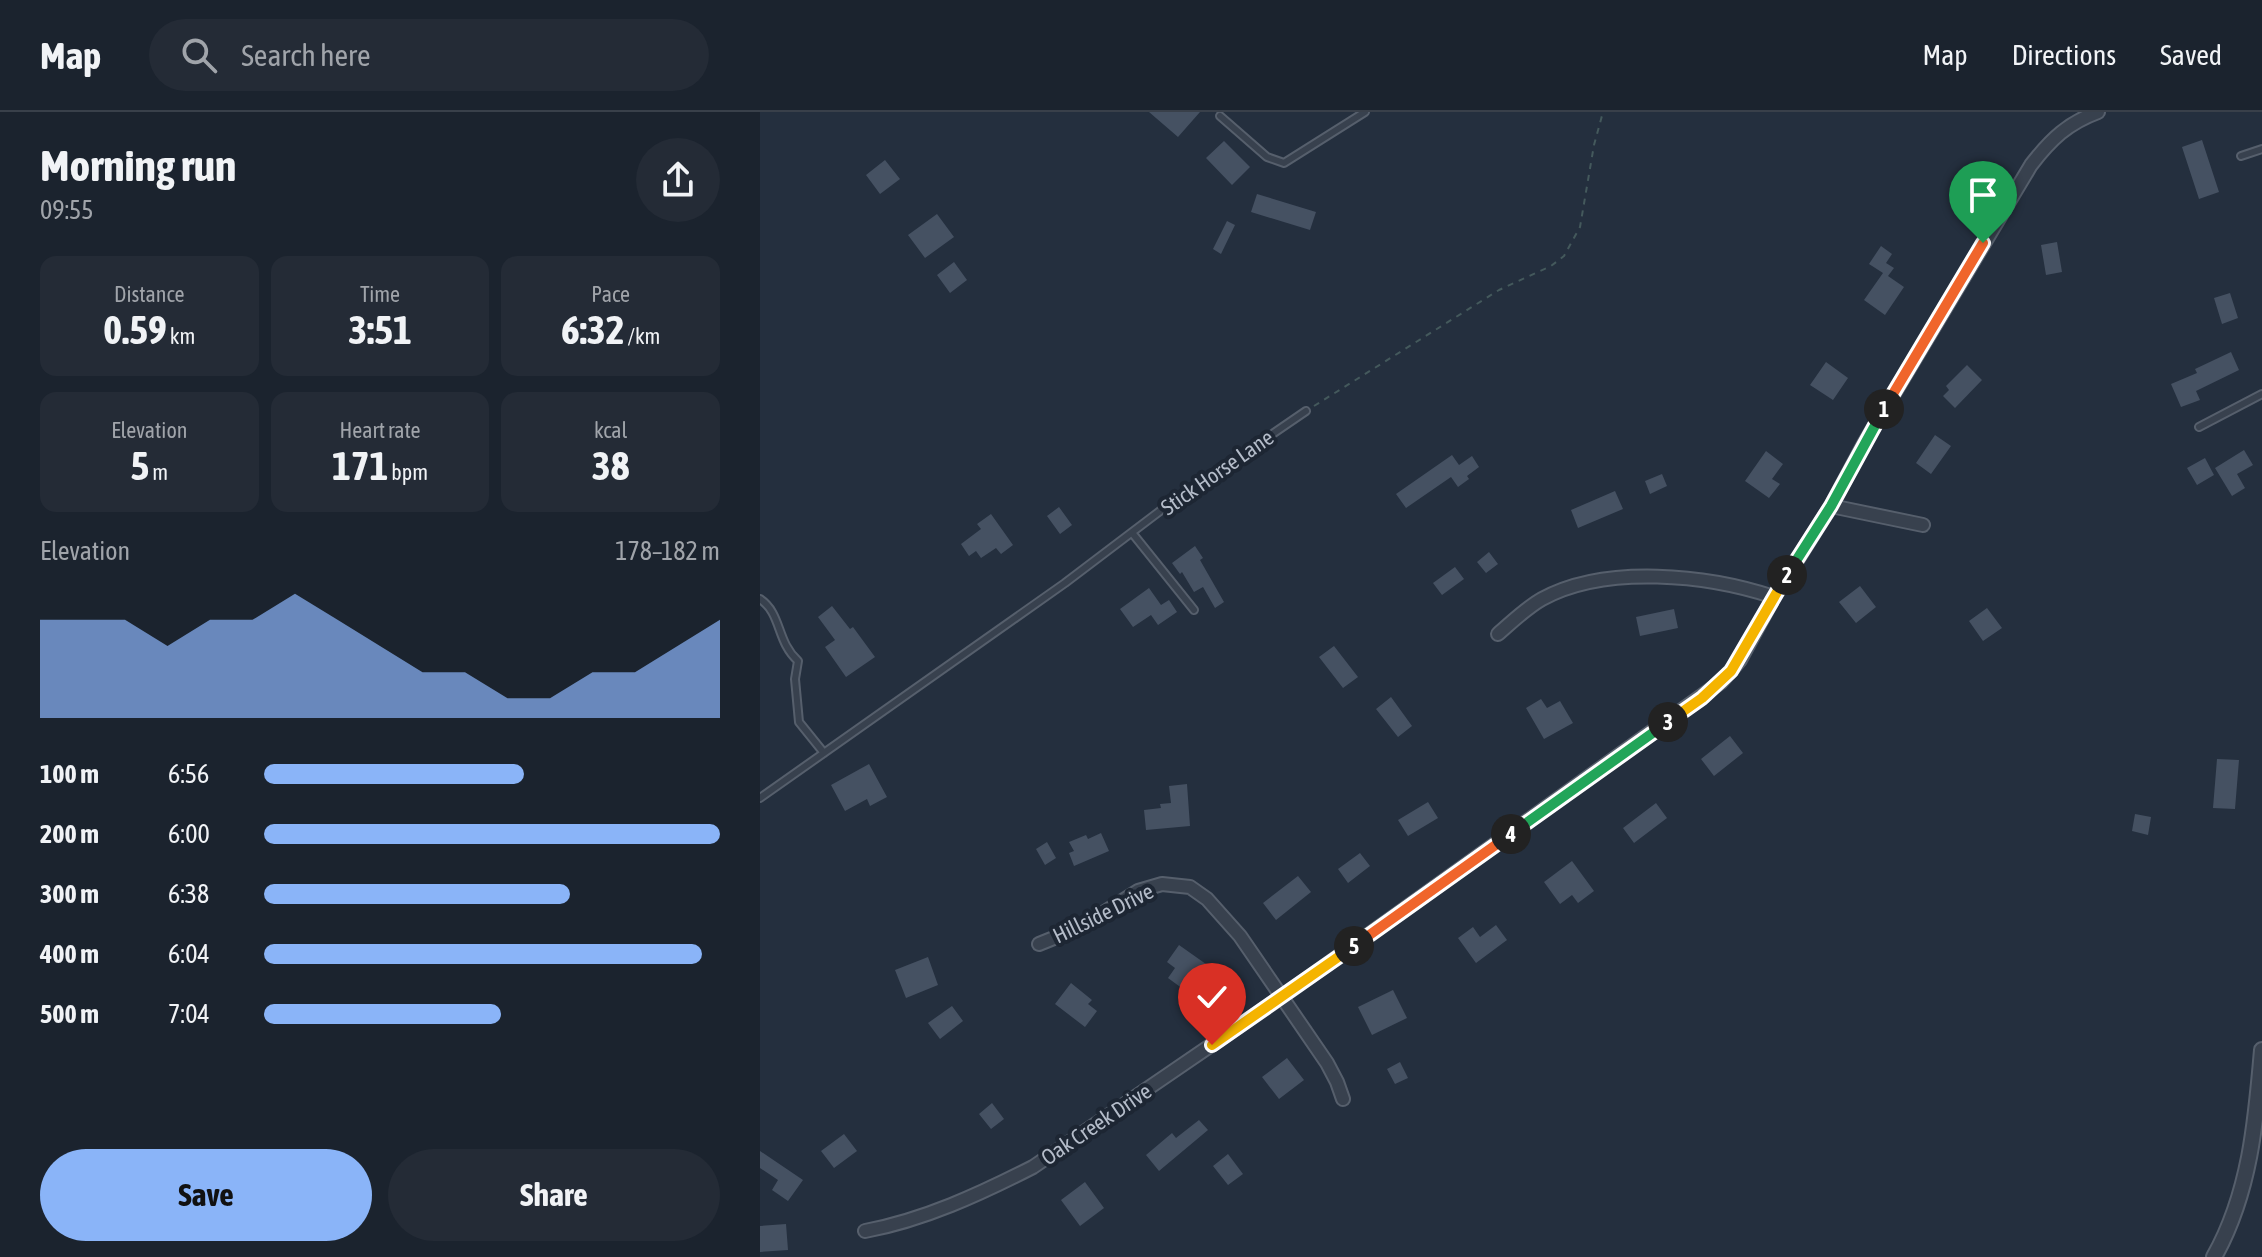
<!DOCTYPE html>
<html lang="en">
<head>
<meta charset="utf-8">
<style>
  body { margin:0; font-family:"Asap Condensed",sans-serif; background:#242b36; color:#f1f3f6; height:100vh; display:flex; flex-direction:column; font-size:30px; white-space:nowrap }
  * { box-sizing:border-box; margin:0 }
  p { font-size:26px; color:#a0a4aa }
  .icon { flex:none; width:44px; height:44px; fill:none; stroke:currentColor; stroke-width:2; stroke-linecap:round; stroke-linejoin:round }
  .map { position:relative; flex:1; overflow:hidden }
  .panel { display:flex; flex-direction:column; background:#1b232e; width:760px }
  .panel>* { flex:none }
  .pin { position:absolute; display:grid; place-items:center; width:68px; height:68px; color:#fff; margin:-82px -34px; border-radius:50% 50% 50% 0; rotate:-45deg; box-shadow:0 0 8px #0007 }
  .pin .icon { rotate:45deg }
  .km { position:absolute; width:40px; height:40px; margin:-20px; border-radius:50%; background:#222; color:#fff; font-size:22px; line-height:40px; text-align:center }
  .round { display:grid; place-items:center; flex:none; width:84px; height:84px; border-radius:42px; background:#242b36 }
  .summary { display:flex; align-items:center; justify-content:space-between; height:136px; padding:0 40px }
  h1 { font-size:44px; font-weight:700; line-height:60px }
  .figures { display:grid; grid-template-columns:repeat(3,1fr); gap:12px; height:136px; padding:8px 40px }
  .figures div { display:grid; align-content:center; border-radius:16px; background:#242b36; text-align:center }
  .figures b { font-size:40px; font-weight:700 }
  .figures small { font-size:22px; font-weight:400 }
  .figures p { font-size:22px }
  .chart { height:224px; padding:16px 40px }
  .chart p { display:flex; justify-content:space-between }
  .chart svg { width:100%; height:144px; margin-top:8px; fill:#8ab4f8; opacity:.7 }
  .primary-button { display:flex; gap:16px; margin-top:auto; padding:16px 40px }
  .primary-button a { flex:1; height:92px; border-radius:48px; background:#8ab4f8; color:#111; font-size:32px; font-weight:700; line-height:92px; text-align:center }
  .primary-button a+a { background:#242b36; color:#f1f3f6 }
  ul { padding:0 40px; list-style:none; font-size:26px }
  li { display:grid; grid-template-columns:128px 96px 1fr; align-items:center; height:60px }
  li i { height:20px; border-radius:10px; background:#8ab4f8 }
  header { display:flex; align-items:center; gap:48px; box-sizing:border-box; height:112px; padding:0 40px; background:#1b232e; border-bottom:2px solid #39404a }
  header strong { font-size:38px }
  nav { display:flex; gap:44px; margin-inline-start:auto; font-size:28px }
  .search { width:560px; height:72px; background:#242b36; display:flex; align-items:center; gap:20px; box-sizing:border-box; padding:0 28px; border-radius:44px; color:#a0a4aa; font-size:30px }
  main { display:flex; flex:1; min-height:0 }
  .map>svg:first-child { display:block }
  .building { fill:#455162 }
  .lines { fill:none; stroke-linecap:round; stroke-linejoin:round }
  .service-casing { stroke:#565f6c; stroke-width:10 }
  .minor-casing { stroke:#565f6c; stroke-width:16 }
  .tertiary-casing { stroke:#565f6c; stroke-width:18 }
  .path { stroke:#44595c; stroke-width:2; stroke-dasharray:6 6; stroke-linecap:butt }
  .service { stroke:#38414e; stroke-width:6 }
  .minor { stroke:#38414e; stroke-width:12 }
  .tertiary { stroke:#38414e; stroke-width:14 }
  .split-1-casing { stroke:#fff; stroke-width:16 }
  .split-2-casing { stroke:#fff; stroke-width:16 }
  .split-3-casing { stroke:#fff; stroke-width:16 }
  .split-4-casing { stroke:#fff; stroke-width:16 }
  .split-5-casing { stroke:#fff; stroke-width:16 }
  .split-6-casing { stroke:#fff; stroke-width:16 }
  .split-1 { stroke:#f0652b; stroke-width:10 }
  .split-2 { stroke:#22a559; stroke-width:10 }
  .split-3 { stroke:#f5b400; stroke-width:10 }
  .split-4 { stroke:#22a559; stroke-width:10 }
  .split-5 { stroke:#f0652b; stroke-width:10 }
  .split-6 { stroke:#f5b400; stroke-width:10 }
  .labels { text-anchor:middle; stroke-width:8; stroke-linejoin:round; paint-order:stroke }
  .street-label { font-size:22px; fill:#b4bcc9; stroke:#1d2633 }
</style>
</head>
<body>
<header>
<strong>Map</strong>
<div class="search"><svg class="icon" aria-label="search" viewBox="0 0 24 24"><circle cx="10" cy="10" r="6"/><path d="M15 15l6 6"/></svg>Search here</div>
<nav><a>Map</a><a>Directions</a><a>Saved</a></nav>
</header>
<main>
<section class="panel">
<div class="summary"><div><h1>Morning run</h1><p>09:55</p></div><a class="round"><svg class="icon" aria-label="share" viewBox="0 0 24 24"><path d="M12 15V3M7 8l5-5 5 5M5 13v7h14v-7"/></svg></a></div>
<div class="figures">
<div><p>Distance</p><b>0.59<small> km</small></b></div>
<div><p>Time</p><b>3:51</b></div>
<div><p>Pace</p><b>6:32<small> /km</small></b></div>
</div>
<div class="figures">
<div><p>Elevation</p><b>5<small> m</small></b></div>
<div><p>Heart rate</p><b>171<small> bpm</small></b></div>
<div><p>kcal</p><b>38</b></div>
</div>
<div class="chart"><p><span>Elevation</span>178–182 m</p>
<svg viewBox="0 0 160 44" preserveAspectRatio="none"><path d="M0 44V14L10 14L20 14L30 22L40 14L50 14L60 6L70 14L80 22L90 30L100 30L110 38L120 38L130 30L140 30L150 22L160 14V44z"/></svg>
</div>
<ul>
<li><b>100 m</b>6:56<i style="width:57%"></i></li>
<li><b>200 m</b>6:00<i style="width:100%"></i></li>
<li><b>300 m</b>6:38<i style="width:67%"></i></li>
<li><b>400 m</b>6:04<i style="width:96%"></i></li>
<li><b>500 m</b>7:04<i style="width:52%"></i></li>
</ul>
<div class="primary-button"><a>Save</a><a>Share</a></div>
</section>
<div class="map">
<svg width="1502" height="1145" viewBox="0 0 1502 1145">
  <rect width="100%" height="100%" fill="#242f3e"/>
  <path class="building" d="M 389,0 L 440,0 L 418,25 Z
    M 1442,28 L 1459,80 L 1439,87 L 1422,35 Z
    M 464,29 L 490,55 L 472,73 L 446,46 Z
    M 125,48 L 140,67 L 120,82 L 106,63 Z
    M 497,82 L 556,100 L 550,118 L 491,100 Z
    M 177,102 L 194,125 L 165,146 L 148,123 Z
    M 467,109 L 475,113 L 461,142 L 453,137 Z
    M 1297,130 L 1302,160 L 1286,163 L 1281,133 Z
    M 1121,134 L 1132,142 L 1126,151 L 1134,156 L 1128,164 L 1144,175 L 1125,203 L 1104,188 L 1123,161 L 1109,152 Z
    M 194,150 L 207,168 L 190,181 L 177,163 Z
    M 1470,181 L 1478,206 L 1462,212 L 1454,186 Z
    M 1471,240 L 1479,258 L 1436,279 L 1440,288 L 1421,295 L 1411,272 L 1437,261 L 1435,257 Z
    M 1066,250 L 1088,266 L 1073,288 L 1050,273 Z
    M 1207,253 L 1222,268 L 1195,296 L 1183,284 L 1189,278 L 1186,274 Z
    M 1175,323 L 1191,334 L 1171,362 L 1156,351 Z
    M 1484,338 L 1493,353 L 1477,362 L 1485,376 L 1472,384 L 1455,356 Z
    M 1006,339 L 1023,352 L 1012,367 L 1020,372 L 1009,386 L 985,369 Z
    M 692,343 L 699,353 L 712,344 L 719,355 L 707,364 L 709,367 L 698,375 L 691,365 L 646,396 L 636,382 Z
    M 1445,346 L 1454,363 L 1437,373 L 1427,356 Z
    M 902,362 L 907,374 L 890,382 L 885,369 Z
    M 855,379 L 863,397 L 818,416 L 811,398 Z
    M 299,395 L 312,413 L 300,422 L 287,404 Z
    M 231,402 L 253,433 L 241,442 L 236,436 L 221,446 L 216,439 L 209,444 L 201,432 L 221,417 L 217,412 Z
    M 435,434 L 443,446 L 440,448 L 464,490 L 455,496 L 443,475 L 434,480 L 422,460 L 420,462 L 412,451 Z
    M 729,440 L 738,452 L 726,461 L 717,450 Z
    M 695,455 L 704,467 L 682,483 L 673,471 Z
    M 1100,474 L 1116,495 L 1096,511 L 1079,490 Z
    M 389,476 L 401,493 L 409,488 L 417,500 L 398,513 L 391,503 L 373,515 L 360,497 Z
    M 72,494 L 90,517 L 93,515 L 115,545 L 86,565 L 65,535 L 75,528 L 58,505 Z
    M 1227,496 L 1242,516 L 1223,529 L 1209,509 Z
    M 914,497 L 918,516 L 880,524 L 876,505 Z
    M 574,534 L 598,565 L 583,576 L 559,545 Z
    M 631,585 L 652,614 L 638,625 L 616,597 Z
    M 781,587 L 787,596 L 800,589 L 813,611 L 784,627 L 766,596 Z
    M 970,624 L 983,641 L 954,664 L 941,647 Z
    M 1457,647 L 1479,648 L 1475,697 L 1453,696 Z
    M 109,652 L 127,685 L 110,694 L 107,687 L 85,699 L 71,673 Z
    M 427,672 L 430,714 L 386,718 L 384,698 L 401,696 L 400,692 L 411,691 L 409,674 Z
    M 668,690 L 678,706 L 648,724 L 638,708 Z
    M 896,691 L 907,706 L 874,731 L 863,716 Z
    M 1375,702 L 1391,705 L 1388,723 L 1372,719 Z
    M 341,721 L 349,739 L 314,754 L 309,741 L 314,739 L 309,730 L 326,723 L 328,727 Z
    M 287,730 L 296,746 L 285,753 L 276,737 Z
    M 600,741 L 610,754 L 588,771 L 578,757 Z
    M 812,749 L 834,779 L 818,791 L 812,783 L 800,792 L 784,770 Z
    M 538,764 L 551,780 L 516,808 L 503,791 Z
    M 736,813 L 747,828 L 716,851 L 698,826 L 713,815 L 720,825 Z
    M 419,833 L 453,857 L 442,872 L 432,865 L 423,877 L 408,866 L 415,856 L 407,850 Z
    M 168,845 L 178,873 L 146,886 L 135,858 Z
    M 311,871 L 332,888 L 328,892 L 337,899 L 325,915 L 295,892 Z
    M 633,878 L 647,906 L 612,923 L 598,895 Z
    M 192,894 L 203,909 L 180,927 L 168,911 Z
    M 527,946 L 544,968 L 519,987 L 502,965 Z
    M 640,950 L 648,966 L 635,972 L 627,957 Z
    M 232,991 L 244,1007 L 231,1017 L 219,1002 Z
    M 439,1008 L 448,1018 L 399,1059 L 386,1043 L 412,1021 L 416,1026 Z
    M 84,1022 L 97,1039 L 74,1056 L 61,1039 Z
    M 0,1039 L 43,1068 L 28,1089 L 12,1078 L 18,1068 L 0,1056 Z
    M 468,1042 L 483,1062 L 468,1073 L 453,1054 Z
    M 325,1070 L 344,1096 L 320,1114 L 301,1088 Z
    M 26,1112 L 28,1138 L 0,1140 L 0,1114 Z"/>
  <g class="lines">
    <g class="service-casing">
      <path id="service" d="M 460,4 L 507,45 L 524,51 L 605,0
        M 1481,44 L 1502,37
        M 1439,315 L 1502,282
        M 373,422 L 434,498
        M 0,487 C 22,502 16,529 38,549 L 35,567 L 39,610 L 64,641
        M 0,686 L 305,471 L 400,399 L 546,299"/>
    </g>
    <g class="minor-casing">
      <path id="minor" d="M 1071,394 L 1163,413
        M 738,522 C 752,510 766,496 782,487 C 846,452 948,463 1014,485
        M 279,832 L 321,815 L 378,779 L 402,772 L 430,775 L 447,787 L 480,824 L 567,951 L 577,970 L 583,987
        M 105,1119 C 164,1108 220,1082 273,1055 L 523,884 L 961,570 L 980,548 L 1014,485 L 1071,394 L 1105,330 L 1271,53 C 1291,27 1308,11 1338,0"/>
    </g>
    <g class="tertiary-casing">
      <path id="tertiary" d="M 1454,1145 C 1490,1081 1496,1009 1502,938"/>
    </g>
    <path class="path" d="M 554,294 L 739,178 L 791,154 L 804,144 L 820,115 L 834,33 L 843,0"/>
    <use href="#service" class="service"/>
    <use href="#minor" class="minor"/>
    <use href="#tertiary" class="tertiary"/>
  </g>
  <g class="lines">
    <g class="split-1-casing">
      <path id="split-1" d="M 1124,297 L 1223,131"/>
    </g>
    <g class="split-2-casing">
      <path id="split-2" d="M 1027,463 L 1071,394 L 1124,297"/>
    </g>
    <g class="split-3-casing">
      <path id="split-3" d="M 908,610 L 942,586 L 971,559 L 1027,463"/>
    </g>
    <g class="split-4-casing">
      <path id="split-4" d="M 751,722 L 908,610"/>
    </g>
    <g class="split-5-casing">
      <path id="split-5" d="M 594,834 L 751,722"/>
    </g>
    <g class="split-6-casing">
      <path id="split-6" d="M 452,933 L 594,834"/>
    </g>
    <use href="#split-1" class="split-1"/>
    <use href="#split-2" class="split-2"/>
    <use href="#split-3" class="split-3"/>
    <use href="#split-4" class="split-4"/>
    <use href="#split-5" class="split-5"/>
    <use href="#split-6" class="split-6"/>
  </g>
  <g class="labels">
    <g class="street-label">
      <text transform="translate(457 360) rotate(-35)" y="8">Stick Horse Lane</text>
      <text transform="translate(343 801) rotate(-26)" y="8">Hillside Drive</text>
      <text transform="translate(336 1012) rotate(-34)" y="8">Oak Creek Drive</text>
    </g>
  </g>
</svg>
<div class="pin" style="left:1223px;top:131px;background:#1e9e55"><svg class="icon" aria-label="arrive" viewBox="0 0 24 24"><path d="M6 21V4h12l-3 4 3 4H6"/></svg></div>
<div class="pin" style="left:452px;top:933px;background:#d93025"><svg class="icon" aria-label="check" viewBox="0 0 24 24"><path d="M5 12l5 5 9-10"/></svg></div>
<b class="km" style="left:1124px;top:297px">1</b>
<b class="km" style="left:1027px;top:463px">2</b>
<b class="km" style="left:908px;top:610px">3</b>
<b class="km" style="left:751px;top:722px">4</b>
<b class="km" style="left:594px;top:834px">5</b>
</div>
</main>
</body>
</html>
